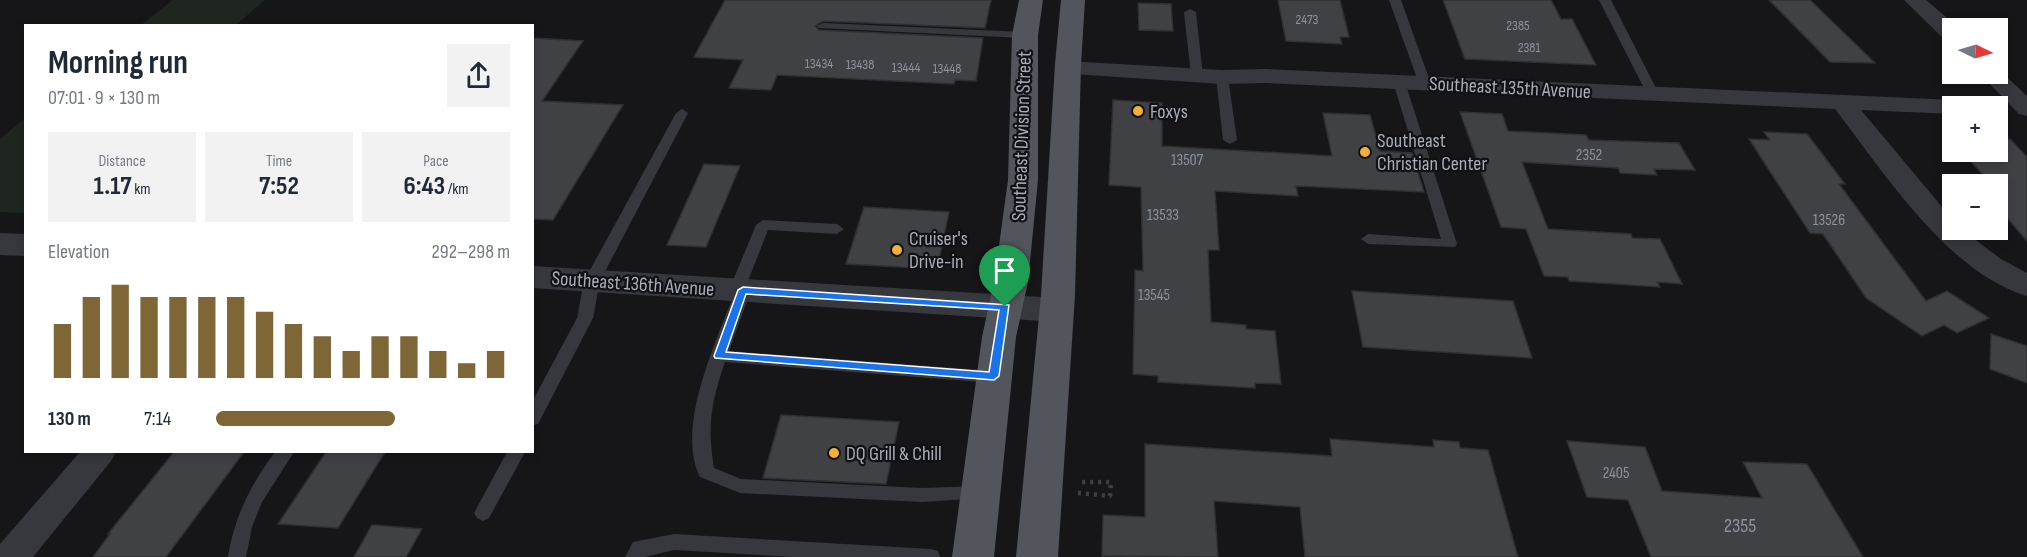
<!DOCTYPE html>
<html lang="en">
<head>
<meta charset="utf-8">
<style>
  body { margin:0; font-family:"Sofia Sans Condensed",sans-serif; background:#f2f2f3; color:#1f2937; height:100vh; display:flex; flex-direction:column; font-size:22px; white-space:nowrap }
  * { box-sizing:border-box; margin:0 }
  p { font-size:20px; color:#747a83 }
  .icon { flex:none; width:33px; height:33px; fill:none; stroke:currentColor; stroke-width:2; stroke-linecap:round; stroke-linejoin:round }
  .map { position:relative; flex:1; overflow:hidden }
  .sheet { position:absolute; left:24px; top:24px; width:510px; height:429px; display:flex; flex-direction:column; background:#fff; border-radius:0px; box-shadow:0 3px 9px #0003 }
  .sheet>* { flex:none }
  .needle { width:39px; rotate:95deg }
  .controls { position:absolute; left:1942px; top:18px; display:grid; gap:12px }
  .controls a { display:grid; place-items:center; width:66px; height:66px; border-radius:0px; background:#fff; box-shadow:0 3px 9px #0003; font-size:30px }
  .pin { position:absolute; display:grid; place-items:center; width:51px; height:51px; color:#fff; margin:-62px -26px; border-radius:50% 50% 50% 0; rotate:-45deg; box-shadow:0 0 6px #0007 }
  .pin .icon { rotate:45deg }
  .round { display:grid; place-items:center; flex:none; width:63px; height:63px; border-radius:0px; background:#f2f2f3 }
  .head { display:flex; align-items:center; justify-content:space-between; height:102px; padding:0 24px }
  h1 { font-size:33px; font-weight:700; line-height:45px }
  .metrics { display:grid; grid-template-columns:repeat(3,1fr); gap:9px; height:102px; padding:6px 24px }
  .metrics div { display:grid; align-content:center; border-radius:0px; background:#f2f2f3; text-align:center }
  .metrics b { font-size:26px; font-weight:700 }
  .metrics small { font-size:16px; font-weight:400 }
  .metrics p { font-size:16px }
  .chart { height:168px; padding:12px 24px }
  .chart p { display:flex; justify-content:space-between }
  .chart svg { width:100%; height:108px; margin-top:6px; stroke:#7e6636; stroke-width:6 }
  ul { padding:0 24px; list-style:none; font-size:20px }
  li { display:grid; grid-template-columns:96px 72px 1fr; align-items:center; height:45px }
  li i { height:15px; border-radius:8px; background:#7e6636 }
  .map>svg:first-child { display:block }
  .green { fill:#1e261f }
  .building { fill:#404145; stroke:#303034; stroke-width:1.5 }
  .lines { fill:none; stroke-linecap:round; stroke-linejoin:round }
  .path { stroke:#3d3f44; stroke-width:4.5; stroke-dasharray:3 5; stroke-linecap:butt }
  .service { fill:#37383d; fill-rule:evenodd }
  .minor { fill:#37383d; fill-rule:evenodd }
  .tertiary { fill:#37383d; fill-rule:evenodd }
  .primary { fill:#53555c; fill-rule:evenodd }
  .route { fill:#1a73e8; stroke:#fff; stroke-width:1.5; fill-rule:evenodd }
  .poi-dot { fill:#f2b134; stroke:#111113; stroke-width:2 }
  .labels { text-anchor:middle; stroke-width:4.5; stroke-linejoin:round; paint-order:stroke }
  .far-number-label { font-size:14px; fill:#8e929b }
  .number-label { font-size:16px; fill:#8e929b }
  .street-label { font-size:20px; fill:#a8adb8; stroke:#111113 }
  .poi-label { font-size:20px; fill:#a8adb8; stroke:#111113; text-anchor:start }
  .near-number-label { font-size:20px; fill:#8e929b }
</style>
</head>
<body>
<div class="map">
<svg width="2027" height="557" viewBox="0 0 2027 557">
  <rect width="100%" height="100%" fill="#161618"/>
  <path class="green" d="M 173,0 L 265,0 L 236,25 L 141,25 Z
    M 25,118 L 25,213 L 0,212 L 0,139 Z"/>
  <path class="building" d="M 725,0 L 991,0 L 985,28 L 823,21 L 815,26 L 819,30 L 983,38 L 976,81 L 955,80 L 954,84 L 777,75 L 771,90 L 729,88 L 743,60 L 694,57 Z
    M 1278,0 L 1340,0 L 1349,37 L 1340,37 L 1342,44 L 1286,41 Z
    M 1443,0 L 1551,0 L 1561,19 L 1572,19 L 1596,65 L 1465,59 Z
    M 1769,0 L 1810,0 L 1875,63 L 1830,62 Z
    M 1138,3 L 1171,4 L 1173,31 L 1139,30 Z
    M 532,38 L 583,41 L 542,101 L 623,105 L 553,220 L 532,219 Z
    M 1113,100 L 1162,103 L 1162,146 L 1332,156 L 1323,113 L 1370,115 L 1380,151 L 1412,153 L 1424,192 L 1296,186 L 1298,196 L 1215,191 L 1219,250 L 1208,250 L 1211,322 L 1246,325 L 1246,329 L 1275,331 L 1281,384 L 1255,383 L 1255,388 L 1158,382 L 1158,376 L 1133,374 L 1135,270 L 1143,271 L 1141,187 L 1109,185 Z
    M 1460,112 L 1502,114 L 1508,131 L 1586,135 L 1589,140 L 1679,143 L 1695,170 L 1654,169 L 1657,175 L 1620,173 L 1618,168 L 1522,162 L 1548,229 L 1631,234 L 1632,238 L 1660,239 L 1682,284 L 1657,282 L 1660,287 L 1569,281 L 1568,277 L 1544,276 L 1526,229 L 1501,227 Z
    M 1764,132 L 1807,134 L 1845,184 L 1839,184 L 1926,301 L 1947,291 L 1989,318 L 1957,333 L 1944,325 L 1922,336 L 1866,298 L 1823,234 L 1810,233 L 1749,139 L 1770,140 Z
    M 1998,139 L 2010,139 L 2027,157 L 2027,241 L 1998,207 L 1998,183 L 1991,183 L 1962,152 L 1998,152 Z
    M 704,164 L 740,166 L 706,247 L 667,245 Z
    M 864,207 L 949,212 L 937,269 L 846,264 Z
    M 1352,291 L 1513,301 L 1532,358 L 1363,347 Z
    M 1991,334 L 2027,346 L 2027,383 L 1990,369 Z
    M 781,415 L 899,422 L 886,484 L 763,478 Z
    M 1330,439 L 1434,447 L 1433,440 L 1459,442 L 1460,448 L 1488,450 L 1518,557 L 1305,557 L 1300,507 L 1214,501 L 1218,557 L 1102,556 L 1103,515 L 1145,517 L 1145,444 L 1332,456 Z
    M 1567,441 L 1645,447 L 1662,491 L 1762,498 L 1743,462 L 1807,464 L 1863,557 L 1651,557 L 1628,500 L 1587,497 Z
    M 174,452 L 244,452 L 166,557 L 93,557 L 110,534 L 108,534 Z
    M 326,452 L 385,452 L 338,528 L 278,524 Z
    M 372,525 L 422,529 L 406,557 L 354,557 Z"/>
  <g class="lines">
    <path class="path" d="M 1078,493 L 1110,496 L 1111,482 L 1081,482"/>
    <path class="service" d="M 1389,0 L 1401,0 L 1431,84 L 1429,87 L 1421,87 L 1419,84 Z
      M 1599,0 L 1611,0 L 1659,94 L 1657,97 L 1649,97 L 1647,94 Z
      M 1190,9 L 1196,12 L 1203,76 L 1197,80 L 1191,76 L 1184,12 Z
      M 823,23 L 1025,32 L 1031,35 L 1025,38 L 819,28 L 817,26 Z
      M 1222,73 L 1228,77 L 1237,140 L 1230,144 L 1223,140 L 1216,77 Z
      M 1399,78 L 1405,82 L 1457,244 L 1455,247 L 1368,244 L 1361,239 L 1368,234 L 1441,239 L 1393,82 Z
      M 682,109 L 688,113 L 600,281 L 593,318 L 538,424 L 532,425 L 532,402 L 577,318 L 584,281 L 676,113 Z
      M 763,220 L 837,224 L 844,229 L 837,234 L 768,230 L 746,286 L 751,290 L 729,351 L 994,371 L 1000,373 L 1002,377 L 1000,381 L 994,383 L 725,362 C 711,403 707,425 714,468 L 741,479 L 922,488 L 979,486 L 985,488 L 988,493 L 985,498 L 922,502 L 740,493 L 700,477 C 675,428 716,342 734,294 L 729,290 L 756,225 Z
      M 275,452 L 294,452 L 262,502 L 252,527 L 246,557 L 228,557 C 234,517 251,484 275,452 Z
      M 507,452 L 525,452 L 489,518 L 483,521 L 477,518 L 474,513 Z
      M 674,534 L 931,549 L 938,551 L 940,557 L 792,557 L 674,550 L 645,557 L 625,557 L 633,542 Z"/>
    <path class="minor" d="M 1904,0 L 1926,0 L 1959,28 L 1953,28 L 1953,42 L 1945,40 Z
      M 1066,61 L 1222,70 L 1265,69 L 1953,100 L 1961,102 L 1965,106 L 1953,106 L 1953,114 L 1861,110 L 1953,220 L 1953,230 L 1962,230 L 2001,259 L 2027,273 L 2027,296 C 1948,273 1883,171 1835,109 L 1265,83 L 1222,84 L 1058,73 L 1055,68 L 1058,63 Z
      M 1998,69 L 2027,96 L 2027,116 L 2019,114 L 1980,74 L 1998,74 Z
      M 80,452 L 116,452 L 111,461 L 33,557 L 0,557 L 0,544 Z"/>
    <path class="tertiary" d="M 0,233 L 26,234 L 26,256 L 0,255 Z
      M 532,266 L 1057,298 L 1069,302 L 1074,310 L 1069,318 L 1057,322 L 532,288 Z"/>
    <path class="primary" d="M 1019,0 L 1043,0 L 1038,35 L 1038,180 L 1028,282 L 1016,337 L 994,557 L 952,557 L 982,337 L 994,282 L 1008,180 L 1012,35 Z
      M 1061,0 L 1085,0 L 1081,64 L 1075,295 L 1058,557 L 1016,557 L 1041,295 L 1055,64 Z"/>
  </g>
  <path class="route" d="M 743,287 L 1009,305 L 999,376 L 994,380 L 715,358 L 714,356 L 738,290 ZM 746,294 L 999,310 L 989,372 L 726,352 Z"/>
  <g class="poi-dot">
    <circle cx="1138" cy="111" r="6"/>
    <circle cx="1365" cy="152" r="6"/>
    <circle cx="897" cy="250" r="6"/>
    <circle cx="834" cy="453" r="6"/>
  </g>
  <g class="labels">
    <g class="far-number-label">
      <text x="1307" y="24">2473</text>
      <text x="1518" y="30">2385</text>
      <text x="1529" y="52">2381</text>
      <text x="819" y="68">13434</text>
      <text x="860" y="69">13438</text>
      <text x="906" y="72">13444</text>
      <text x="947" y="73">13448</text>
    </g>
    <g class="number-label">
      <text x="1589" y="160">2352</text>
      <text x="1187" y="165">13507</text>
      <text x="1163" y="220">13533</text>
      <text x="1829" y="225">13526</text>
      <text x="1154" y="300">13545</text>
      <text x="1616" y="478">2405</text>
    </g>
    <g class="street-label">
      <text transform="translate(1510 87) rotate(3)" y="7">Southeast 135th Avenue</text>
      <text transform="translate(1021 136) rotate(-88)" y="7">Southeast Division Street</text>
      <text transform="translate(633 283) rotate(4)" y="7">Southeast 136th Avenue</text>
    </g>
    <g class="poi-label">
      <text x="1150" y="118">Foxys</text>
      <text x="1377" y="147">Southeast<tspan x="1377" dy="23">Christian Center</tspan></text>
      <text x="909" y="245">Cruiser's<tspan x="909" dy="23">Drive-in</tspan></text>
      <text x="846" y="460">DQ Grill &amp; Chill</text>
    </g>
    <g class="near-number-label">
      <text x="1740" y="532">2355</text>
    </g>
  </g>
</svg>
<div class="controls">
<a><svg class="needle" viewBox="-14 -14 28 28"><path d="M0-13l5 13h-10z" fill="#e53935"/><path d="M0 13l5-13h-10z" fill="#747a83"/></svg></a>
<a>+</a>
<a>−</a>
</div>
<div class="pin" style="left:1005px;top:307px;background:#1e9e55"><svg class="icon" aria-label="arrive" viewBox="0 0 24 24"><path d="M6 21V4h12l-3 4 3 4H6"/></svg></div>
<section class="sheet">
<div class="head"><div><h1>Morning run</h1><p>07:01 · 9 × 130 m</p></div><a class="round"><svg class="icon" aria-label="share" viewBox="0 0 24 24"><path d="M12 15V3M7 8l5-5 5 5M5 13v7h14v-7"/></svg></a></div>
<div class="metrics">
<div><p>Distance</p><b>1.17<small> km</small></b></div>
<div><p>Time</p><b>7:52</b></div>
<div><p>Pace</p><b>6:43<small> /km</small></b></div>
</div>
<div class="chart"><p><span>Elevation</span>292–298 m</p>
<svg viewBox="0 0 160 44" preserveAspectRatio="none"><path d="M5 44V22M15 44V11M25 44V6M35 44V11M45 44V11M55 44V11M65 44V11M75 44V17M85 44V22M95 44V27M105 44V33M115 44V27M125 44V27M135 44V33M145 44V38M155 44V33"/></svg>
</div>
<ul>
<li><b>130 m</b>7:14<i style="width:61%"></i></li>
</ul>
</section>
</div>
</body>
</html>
